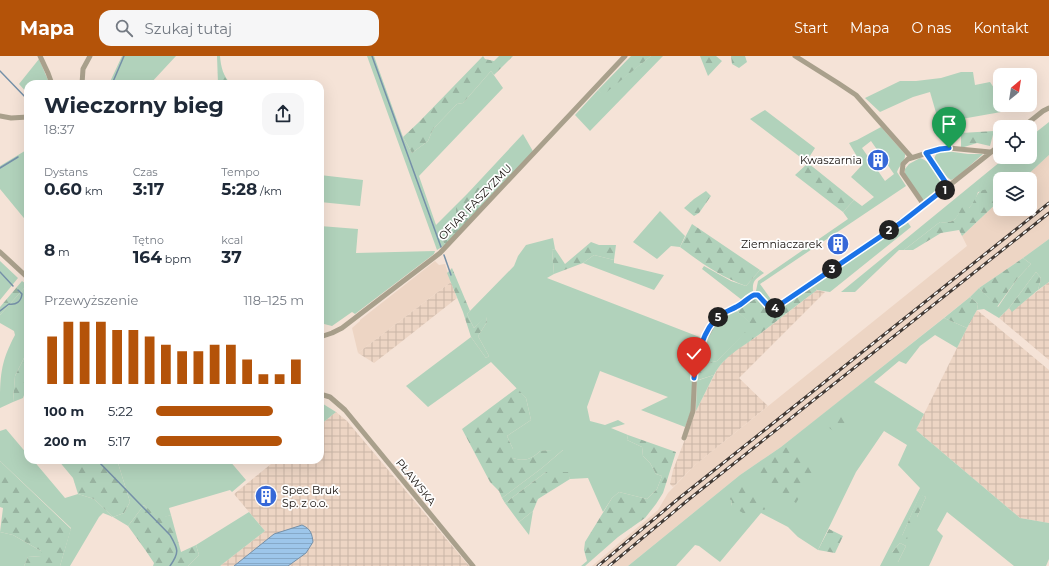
<!DOCTYPE html>
<html lang="pl">
<head>
<meta charset="utf-8">
<style>
  body { margin:0; font-family:Montserrat,sans-serif; background:#f6f6f7; color:#1f2937; height:100vh; display:flex; flex-direction:column; font-size:15px; white-space:nowrap }
  * { box-sizing:border-box; margin:0 }
  p { font-size:13px; color:#747a83 }
  .icon { flex:none; width:22px; height:22px; fill:none; stroke:currentColor; stroke-width:2; stroke-linecap:round; stroke-linejoin:round }
  .map { position:relative; flex:1; overflow:hidden }
  .sheet { position:absolute; left:24px; top:24px; width:300px; height:384px; display:flex; flex-direction:column; background:#fff; border-radius:12px; box-shadow:0 4px 16px #0002 }
  .sheet>* { flex:none }
  .needle { width:26px; rotate:30deg }
  .tools { position:absolute; left:993px; top:12px; display:grid; gap:8px }
  .tools a { display:grid; place-items:center; width:44px; height:44px; border-radius:8px; background:#fff; box-shadow:0 4px 16px #0002; font-size:20px }
  .pin { position:absolute; display:grid; place-items:center; width:34px; height:34px; color:#fff; margin:-41px -17px; border-radius:50% 50% 50% 0; rotate:-45deg; box-shadow:0 0 4px #0007 }
  .pin .icon { rotate:45deg }
  .km { position:absolute; width:20px; height:20px; margin:-10px; border-radius:50%; background:#222; color:#fff; font-size:11px; line-height:20px; text-align:center }
  .round { display:grid; place-items:center; flex:none; width:42px; height:42px; border-radius:12px; background:#f6f6f7 }
  .overview { display:flex; align-items:center; justify-content:space-between; height:68px; padding:0 20px }
  h1 { font-size:22px; font-weight:700; line-height:30px }
  .metrics { display:grid; grid-template-columns:repeat(3,1fr); gap:6px; height:68px; padding:4px 20px }
  .metrics div { display:grid; align-content:center }
  .metrics b { font-size:17px; font-weight:700 }
  .metrics small { font-size:11px; font-weight:400 }
  .metrics p { font-size:11px }
  .chart { height:112px; padding:8px 20px }
  .chart p { display:flex; justify-content:space-between }
  .chart svg { width:100%; height:72px; margin-top:4px; stroke:#b45309; stroke-width:6 }
  ul { padding:0 20px; list-style:none; font-size:13px }
  li { display:grid; grid-template-columns:64px 48px 1fr; align-items:center; height:30px }
  li i { height:10px; border-radius:5px; background:#b45309 }
  header { display:flex; align-items:center; gap:24px; box-sizing:border-box; height:56px; padding:0 20px; background:#b45309; color:#fff }
  header strong { font-size:19px }
  nav { display:flex; gap:22px; margin-inline-start:auto; font-size:14px }
  .search { width:280px; height:36px; background:#f6f6f7; display:flex; align-items:center; gap:10px; box-sizing:border-box; padding:0 14px; border-radius:12px; color:#747a83; font-size:15px }
  .map>svg:first-child { display:block }
  .built { fill:#edd5c4 }
  .industrial { fill:url(#industrial-grid) }
  .green { fill:#b1d2bb; fill-rule:evenodd }
  .forest { fill:url(#forest-firs) }
  .water { fill:url(#water-rules); stroke:#7590a8 }
  .lines { fill:none; stroke-linecap:round; stroke-linejoin:round }
  .stream { stroke:#7590a8; stroke-width:1.5 }
  .minor { stroke:#a9a08c; stroke-width:5 }
  .rail-casing { stroke:#413934; stroke-width:3 }
  .rail { stroke:#fff; stroke-width:1.5; stroke-dasharray:4.5; stroke-linecap:butt }
  .route-casing { stroke:#fff; stroke-width:8 }
  .route { stroke:#1a73e8; stroke-width:5 }
  .labels { text-anchor:middle; stroke-width:3.5; stroke-linejoin:round; paint-order:stroke }
  .poi-label { font-size:11px; fill:#17110d; stroke:#fff; text-anchor:end }
  .street-label { font-size:11px; fill:#17110d; stroke:#fff }
</style>
</head>
<body>
<header>
<strong>Mapa</strong>
<div class="search"><svg class="icon" aria-label="search" viewBox="0 0 24 24"><circle cx="10" cy="10" r="6"/><path d="M15 15l6 6"/></svg>Szukaj tutaj</div>
<nav><a>Start</a><a>Mapa</a><a>O nas</a><a>Kontakt</a></nav>
</header>
<div class="map">
<svg width="1049" height="510" viewBox="0 0 1049 510">
  <defs>
    <pattern id="industrial-grid" width="8" height="8" patternUnits="userSpaceOnUse"><rect width="8" height="8" fill="#edd5c4"/><path d="M0 4h8M4 0v8" fill="none" stroke="#cab6a7"/></pattern>
    <pattern id="forest-firs" width="22" height="20" patternUnits="userSpaceOnUse"><rect width="22" height="20" fill="#b1d2bb"/><path d="M5 1l3.5 6h-7zM16 11l3.5 6h-7z" fill="#98b3a0"/></pattern>
    <pattern id="water-rules" width="6" height="5" patternUnits="userSpaceOnUse"><rect width="6" height="5" fill="#9dc6ea"/><path d="M0 2.5h6" fill="none" stroke="#86a9c8"/></pattern>
  </defs>
  <rect width="100%" height="100%" fill="#f5e3d7"/>
  <path class="built" d="M 1049,99 L 1049,183 L 1023,202 L 979,232 L 970,241 L 813,366 L 781,391 L 740,419 L 628,510 L 592,510 L 658,454 L 668,437 L 695,409 L 967,190 L 962,180 L 1000,144 L 1000,153 L 1030,153 L 1030,123 L 1023,123 Z
    M 435,205 L 439,209 L 445,208 L 451,226 L 358,297 L 352,272 L 360,265 L 360,264 Z"/>
  <path class="industrial" d="M 451,226 L 457,242 L 396,290 L 374,307 L 358,297 Z
    M 1049,226 L 1049,304 L 999,262 L 1009,252 L 1012,255 Z
    M 817,234 L 825,236 L 739,322 L 768,350 L 695,409 L 673,431 L 670,428 L 673,414 L 696,355 L 718,312 L 730,298 L 756,281 Z
    M 977,254 L 1049,314 L 1049,467 L 1020,462 L 916,374 L 967,272 Z
    M 336,356 L 347,365 L 469,510 L 220,510 L 265,475 L 234,438 L 276,404 L 320,404 L 320,369 Z"/>
  <path class="green" d="M 122,0 L 176,0 L 150,28 L 109,28 Z
    M 367,0 L 374,0 L 403,81 L 412,97 L 428,85 L 433,73 L 457,48 L 463,47 L 491,15 L 503,32 L 419,120 L 436,169 L 456,149 L 456,159 L 439,176 L 445,189 L 437,194 Z
    M 651,0 L 663,0 L 590,75 L 575,59 L 598,34 L 603,38 Z
    M 39,3 L 48,24 L 43,28 L 28,28 L 28,38 L 19,28 Z
    M 961,16 L 973,16 L 975,29 L 990,26 L 996,35 L 1001,56 L 939,67 L 930,36 L 913,41 L 880,56 L 865,42 L 900,25 L 916,25 L 941,22 Z
    M 765,54 L 815,92 L 808,103 L 808,107 L 750,63 Z
    M 1049,66 L 1049,99 L 1023,123 L 1012,123 L 1008,120 L 1005,123 L 1000,123 L 1000,128 L 995,133 L 978,136 L 975,145 L 969,152 L 962,152 C 955,164 955,167 940,166 L 904,194 L 899,194 L 855,236 L 841,236 L 1006,101 L 1030,101 L 1030,81 Z
    M 881,71 L 905,98 C 906,105 899,110 897,116 L 906,130 L 760,228 L 775,249 L 769,249 L 756,235 L 758,225 L 848,163 L 843,156 L 854,144 L 862,150 L 874,141 L 851,121 L 862,109 L 849,87 L 857,84 ZM 871,85 L 894,118 L 885,125 L 862,92 Z
    M 523,78 L 534,97 L 497,134 L 468,137 Z
    M 28,93 L 28,167 L 0,133 L 0,110 Z
    M 946,95 L 968,98 L 983,98 L 957,121 L 951,124 L 947,121 L 934,105 C 935,96 939,96 946,95 Z
    M 920,102 C 931,105 940,121 943,131 L 926,145 L 920,142 L 905,119 L 905,113 L 909,108 Z
    M 320,119 L 363,124 L 360,150 L 320,146 Z
    M 660,155 L 685,180 L 680,191 L 671,190 L 657,203 L 633,186 Z
    M 907,165 L 911,171 L 830,236 L 817,234 L 813,229 Z
    M 320,170 L 358,173 L 356,197 L 435,195 L 434,198 L 355,258 L 352,256 L 332,270 L 320,267 Z
    M 553,182 L 555,193 L 552,194 L 554,218 L 547,222 L 702,282 L 696,295 L 693,318 L 692,353 L 685,371 L 641,354 L 668,341 L 600,315 L 587,351 L 590,365 L 605,369 L 618,364 L 625,368 L 611,372 L 628,379 L 627,384 L 642,391 L 643,400 L 650,407 L 656,418 L 662,420 L 657,433 L 647,443 L 619,436 L 612,442 L 603,456 L 588,422 L 570,423 L 567,416 L 546,416 L 505,447 L 502,442 L 542,412 L 563,394 L 540,395 C 532,403 524,406 513,402 L 513,393 L 507,380 L 531,364 L 526,342 L 491,306 L 428,351 L 406,330 L 471,281 L 486,302 L 489,300 L 478,280 L 487,266 L 486,261 L 474,272 L 467,258 L 514,210 L 518,200 L 526,189 Z
    M 1049,183 L 1049,226 L 1038,234 L 1041,222 L 1036,216 L 1009,252 L 999,262 L 984,253 L 977,254 L 978,248 L 970,241 L 979,232 L 998,251 L 1017,223 L 1031,208 L 1023,202 Z
    M 594,199 L 614,204 L 614,207 L 664,219 L 654,234 L 583,207 Z
    M 0,205 L 18,222 L 0,244 Z
    M 704,210 L 731,225 L 746,230 L 760,214 L 764,217 C 756,223 752,224 753,235 L 742,244 L 702,213 Z
    M 27,229 L 28,230 L 28,294 L 15,320 L 13,346 L 0,352 C 0,321 0,307 15,279 L 14,275 L 0,267 L 0,259 Z
    M 737,255 L 753,269 L 717,305 L 708,307 L 699,324 L 714,319 L 696,355 L 697,310 L 704,290 L 710,276 L 720,262 Z
    M 944,262 L 967,272 L 957,292 L 935,279 L 920,290 L 906,308 L 899,305 L 874,326 L 924,358 L 916,374 L 1020,462 L 1049,467 L 1049,503 L 1046,510 L 1014,510 L 947,456 L 937,474 L 943,480 L 929,510 L 880,510 L 920,432 L 898,409 L 907,389 L 884,375 L 856,416 L 818,494 L 798,481 L 788,471 L 761,457 L 720,506 L 699,490 L 695,489 L 676,510 L 628,510 L 740,419 L 781,391 ZM 727,439 L 770,448 L 757,451 L 731,450 L 732,445 ZM 920,439 L 926,441 L 917,461 L 902,480 ZM 900,487 L 906,490 L 898,506 L 892,496 Z
    M 320,346 L 336,356 L 320,369 Z
    M 6,373 L 28,399 L 28,404 L 33,404 L 65,442 L 78,438 L 94,443 L 113,461 L 103,457 L 99,461 L 70,510 L 60,510 L 71,472 L 0,405 L 0,375 Z
    M 112,404 L 229,404 L 246,424 L 232,436 L 230,434 L 169,452 L 171,459 L 159,463 L 144,449 L 128,470 L 113,461 L 124,457 L 130,446 L 118,407 Z
    M 533,455 L 529,479 L 519,466 Z
    M 249,456 L 265,475 L 220,510 L 188,510 L 199,499 L 196,489 Z
    M 0,476 L 13,479 L 41,495 L 41,500 L 28,501 L 24,510 L 0,510 Z"/>
  <path class="forest" d="M 217,0 L 220,0 C 221,11 223,20 231,28 L 218,28 Z
    M 483,0 L 485,3 L 494,5 L 499,0 L 513,0 L 494,19 L 491,15 L 463,47 L 457,48 L 433,73 L 428,85 L 412,97 L 403,81 L 418,67 Z
    M 631,0 L 651,0 L 603,39 L 598,34 Z
    M 700,0 L 716,0 L 722,5 L 708,20 Z
    M 731,0 L 745,0 L 747,6 L 739,12 L 732,8 Z
    M 994,75 L 990,90 L 977,87 L 961,92 L 961,77 Z
    M 808,107 L 854,144 L 843,156 L 795,119 Z
    M 490,125 L 497,134 L 445,189 L 439,176 L 456,159 L 456,149 L 468,137 Z
    M 1000,128 L 1000,144 L 962,180 L 959,174 L 941,177 L 913,194 L 904,194 L 940,166 C 955,167 955,164 962,151 L 969,152 C 981,138 973,133 995,133 Z
    M 706,135 L 711,140 L 699,157 L 694,160 L 684,152 L 694,143 Z
    M 692,168 L 760,214 L 746,230 C 721,221 701,207 680,191 Z
    M 591,186 L 599,189 L 616,189 L 614,204 L 594,199 L 583,207 L 554,218 L 552,194 L 555,193 L 565,208 Z
    M 1023,202 L 1031,208 L 1017,223 L 997,251 L 979,232 Z
    M 452,212 L 470,255 L 467,258 L 474,272 L 486,260 L 487,266 L 478,280 L 489,300 L 486,302 L 471,281 L 463,256 L 447,217 Z
    M 1036,216 L 1041,222 L 1038,234 L 1012,256 L 1009,252 Z
    M 22,225 L 27,229 L 0,259 L 0,251 Z
    M 813,229 L 817,234 C 797,249 777,265 757,280 C 740,293 725,299 714,319 L 698,324 L 701,314 L 708,307 L 717,305 L 752,269 L 737,255 L 752,242 L 757,242 L 766,252 L 776,254 Z
    M 970,241 L 978,248 L 977,254 L 967,272 L 944,262 Z
    M 28,294 L 28,328 L 23,342 L 13,346 L 15,320 Z
    M 517,332 L 526,342 L 531,364 L 507,380 L 513,393 L 513,402 C 524,406 532,403 540,395 L 564,393 L 542,412 L 502,442 L 499,435 L 490,426 L 462,373 Z
    M 840,352 L 851,360 L 837,378 L 823,367 Z
    M 628,379 L 676,396 L 663,437 L 656,448 L 645,462 L 618,481 L 585,510 L 581,510 L 587,505 L 584,494 L 585,486 L 612,442 L 619,436 L 647,443 L 657,433 L 662,420 L 656,418 L 650,407 L 643,400 L 642,391 L 627,384 Z
    M 786,391 L 817,412 L 796,447 L 752,418 Z
    M 58,404 L 112,404 L 118,407 L 130,446 L 124,457 L 113,461 L 94,443 L 78,438 L 73,422 Z
    M 0,405 L 71,473 L 60,510 L 24,510 L 28,501 L 41,500 L 41,495 L 13,479 L 0,476 L 3,452 L 0,451 Z
    M 546,416 L 568,416 L 570,423 L 538,443 L 533,455 L 519,466 L 505,447 Z
    M 740,429 L 771,448 L 764,454 L 757,451 L 748,460 L 731,450 L 732,445 L 726,440 Z
    M 920,438 L 926,441 L 917,461 L 918,467 L 907,483 L 902,480 Z
    M 144,449 L 159,462 L 171,459 L 181,496 L 196,489 L 199,499 L 188,510 L 153,510 L 154,507 L 146,495 L 128,470 Z
    M 829,473 L 843,480 L 835,497 L 818,494 Z
    M 900,487 L 906,490 L 898,506 L 892,504 L 892,496 Z"/>
  <path class="water" d="M 302,469 C 311,473 312,478 313,486 L 306,497 L 288,510 L 234,510 L 274,478 Z"/>
  <g class="lines">
    <path class="stream" d="M 372,0 L 441,191
      M 0,15 L 28,44
      M 112,28 L 124,0
      M 0,112 L 18,101
      M 444,199 L 451,219
      M 0,216 L 13,230
      M 0,255 L 9,248 C 16,249 21,246 22,238 L 18,234
      M 97,404 L 170,479 C 178,493 180,496 170,510"/>
    <path class="minor" d="M 40,0 L 48,17 L 52,28
      M 795,0 L 838,27 L 856,39 L 911,101
      M 82,28 L 83,13 L 90,0
      M 0,60 L 11,62 L 28,61
      M 1023,71 L 1043,55 L 1049,52
      M 926,97 L 948,130
      M 924,149 L 902,117 L 903,108 L 908,103 L 940,93 L 949,92 L 990,96
      M 0,196 L 28,222
      M 320,281 L 332,277 L 342,272 L 440,197 L 625,0
      M 320,338 L 330,341 L 345,354 L 473,510
      M 684,382 L 693,355 L 695,312 L 701,290 L 716,263 L 721,259 L 738,251 L 754,239 L 758,239 L 770,251 L 775,251 L 779,250 L 931,144 L 1000,89"/>
    <g class="rail-casing">
      <path id="rail" d="M 598,510 L 678,443 L 1049,147
        M 609,510 L 688,444 L 1049,157"/>
    </g>
    <use href="#rail" class="rail"/>
  </g>
  <g class="lines">
    <g class="route-casing">
      <path id="route" d="M 694,322 C 696,303 703,273 719,260 C 724,256 731,254 736,251 C 743,248 747,242 754,239 L 758,239 L 768,250 L 775,252 L 902,166 L 948,130 L 926,97 L 940,93 L 949,92"/>
    </g>
    <use href="#route" class="route"/>
  </g>
  <defs>
    <g id="building-disc" transform="scale(1.15)"><circle r="9.5" fill="#3668d8" stroke="#fff"/><path d="M-4-6H4V6H1V3H-1V6H-4ZM-2.5-4.3h1.7v1.8h-1.7ZM.8-4.3h1.7v1.8H.8ZM-2.5-1h1.7V.8h-1.7ZM.8-1h1.7V.8H.8Z" fill="#fff"/></g>
  </defs>
  <g fill-rule="evenodd">
    <use href="#building-disc" x="878" y="104"/>
    <use href="#building-disc" x="838" y="188"/>
    <use href="#building-disc" x="266" y="440"/>
  </g>
  <g class="labels">
    <g class="poi-label">
      <text x="862" y="108">Kwaszarnia</text>
      <text x="822" y="192">Ziemniaczarek</text>
      <text x="282" y="438" text-anchor="start">Spec Bruk<tspan x="282" dy="13">Sp. z o.o.</tspan></text>
    </g>
    <g class="street-label">
      <text transform="translate(475 146) rotate(-46)" y="4">OFIAR FASZYZMU</text>
      <text transform="translate(416 426) rotate(51)" y="4">PŁAWSKA</text>
    </g>
  </g>
</svg>
<div class="tools">
<a><svg class="needle" viewBox="-14 -14 28 28"><path d="M0-13l5 13h-10z" fill="#e53935"/><path d="M0 13l5-13h-10z" fill="#747a83"/></svg></a>
<a><svg class="icon" aria-label="locate" viewBox="0 0 24 24"><circle cx="12" cy="12" r="6"/><path d="M12 2v4M12 18v4M2 12h4M18 12h4"/></svg></a>
<a><svg class="icon" aria-label="layers" viewBox="0 0 24 24"><path d="M12 4l9 5-9 5-9-5zM3 14l9 5 9-5"/></svg></a>
</div>
<div class="pin" style="left:949px;top:92px;background:#1e9e55"><svg class="icon" aria-label="arrive" viewBox="0 0 24 24"><path d="M6 21V4h12l-3 4 3 4H6"/></svg></div>
<div class="pin" style="left:694px;top:322px;background:#d93025"><svg class="icon" aria-label="check" viewBox="0 0 24 24"><path d="M5 12l5 5 9-10"/></svg></div>
<b class="km" style="left:945px;top:134px">1</b>
<b class="km" style="left:889px;top:174px">2</b>
<b class="km" style="left:832px;top:213px">3</b>
<b class="km" style="left:775px;top:252px">4</b>
<b class="km" style="left:718px;top:261px">5</b>
<section class="sheet">
<div class="overview"><div><h1>Wieczorny bieg</h1><p>18:37</p></div><a class="round"><svg class="icon" aria-label="share" viewBox="0 0 24 24"><path d="M12 15V3M7 8l5-5 5 5M5 13v7h14v-7"/></svg></a></div>
<div class="metrics">
<div><p>Dystans</p><b>0.60<small> km</small></b></div>
<div><p>Czas</p><b>3:17</b></div>
<div><p>Tempo</p><b>5:28<small> /km</small></b></div>
</div>
<div class="metrics">
<div><b>8<small> m</small></b></div>
<div><p>Tętno</p><b>164<small> bpm</small></b></div>
<div><p>kcal</p><b>37</b></div>
</div>
<div class="chart"><p><span>Przewyższenie</span>118–125 m</p>
<svg viewBox="0 0 160 44" preserveAspectRatio="none"><path d="M5 44V15M15 44V6M25 44V6M35 44V6M45 44V11M55 44V11M65 44V15M75 44V20M85 44V24M95 44V24M105 44V20M115 44V20M125 44V29M135 44V38M145 44V38M155 44V29"/></svg>
</div>
<ul>
<li><b>100 m</b>5:22<i style="width:79%"></i></li>
<li><b>200 m</b>5:17<i style="width:85%"></i></li>
</ul>
</section>
</div>
</body>
</html>
